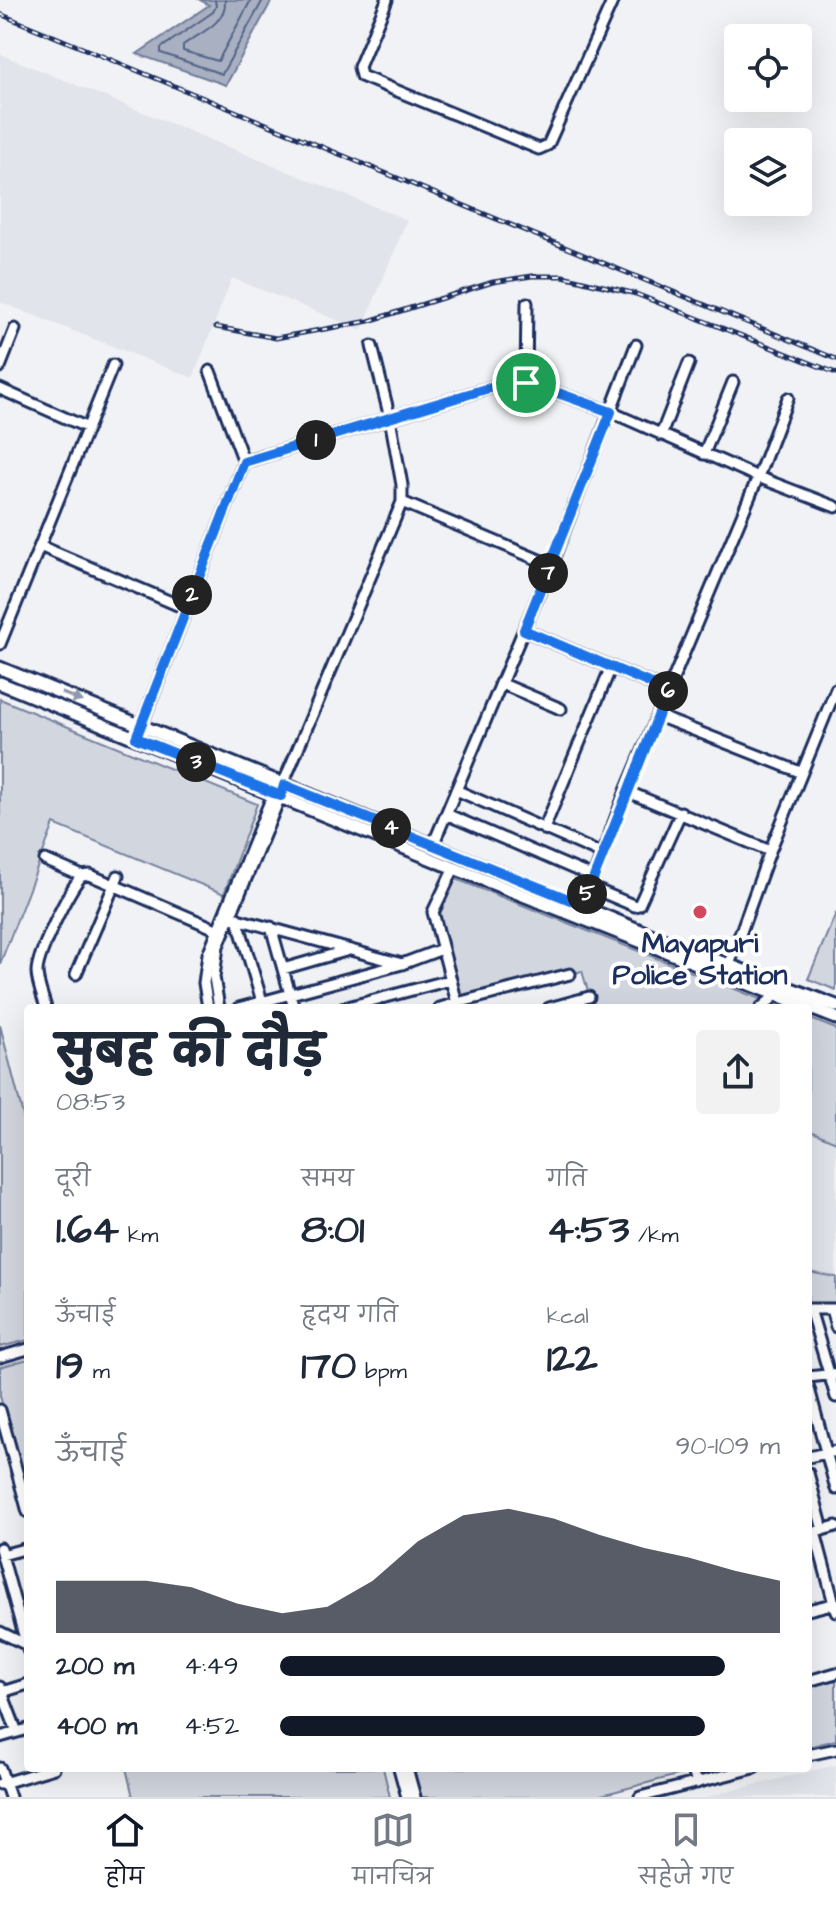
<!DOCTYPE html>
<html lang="hi">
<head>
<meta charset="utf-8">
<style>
  body { margin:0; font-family:"Architects Daughter","Playpen Sans Deva",sans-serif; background:#f2f2f3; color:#1f2937; height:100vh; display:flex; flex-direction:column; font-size:30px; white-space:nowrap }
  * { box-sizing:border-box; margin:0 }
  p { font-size:26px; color:#747a83 }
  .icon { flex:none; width:44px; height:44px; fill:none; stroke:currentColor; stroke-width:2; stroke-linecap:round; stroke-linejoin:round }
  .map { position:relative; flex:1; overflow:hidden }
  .panel { position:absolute; left:24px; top:1004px; width:788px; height:768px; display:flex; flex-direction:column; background:#fff; border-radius:8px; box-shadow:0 8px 32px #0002 }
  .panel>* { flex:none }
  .buttons { position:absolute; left:724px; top:24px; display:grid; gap:16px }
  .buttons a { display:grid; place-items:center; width:88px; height:88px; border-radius:8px; background:#fff; box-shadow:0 8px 32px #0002; font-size:40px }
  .pin { position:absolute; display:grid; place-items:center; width:68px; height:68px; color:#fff; margin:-34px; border:4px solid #fff; border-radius:50%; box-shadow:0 2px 8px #0007 }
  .km { position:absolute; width:40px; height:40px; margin:-20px; border-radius:50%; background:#222; color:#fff; font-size:22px; line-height:40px; text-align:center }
  .round { display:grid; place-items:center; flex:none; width:84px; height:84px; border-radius:8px; background:#f2f2f3 }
  .summary { display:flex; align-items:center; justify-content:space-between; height:136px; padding:0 32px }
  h1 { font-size:44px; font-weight:800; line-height:60px }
  .stats { display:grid; grid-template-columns:repeat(3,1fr); gap:12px; height:136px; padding:8px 32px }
  .stats div { display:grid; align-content:center }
  .stats b { font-size:40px; font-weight:800 }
  .stats small { font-size:22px; font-weight:400 }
  .stats p { font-size:22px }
  .chart { height:224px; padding:16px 32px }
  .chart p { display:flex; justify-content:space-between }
  .chart svg { width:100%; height:144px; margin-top:8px; fill:#111827; opacity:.7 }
  ul { padding:0 32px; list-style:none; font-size:26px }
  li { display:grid; grid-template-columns:128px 96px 1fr; align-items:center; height:60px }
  li i { height:20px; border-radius:10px; background:#111827 }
  .tabs { display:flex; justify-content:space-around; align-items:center; height:112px; border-top:2px solid #e0e1e3; background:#fff; font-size:22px; color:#747a83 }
  .tabs a { display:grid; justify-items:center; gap:4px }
  .tabs .on { color:#111827 }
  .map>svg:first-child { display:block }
  .built { fill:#e1e4ea }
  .green { fill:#d2d6df; stroke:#76829e; stroke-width:2 }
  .water { fill:#a8b0c2; stroke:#707c9a; stroke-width:2 }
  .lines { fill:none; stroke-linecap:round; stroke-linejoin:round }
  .shore { stroke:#536386; stroke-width:2 }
  .minor-casing { stroke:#1b2f5e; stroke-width:15 }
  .major-casing { stroke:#1b2f5e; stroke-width:17 }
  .minor { stroke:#fff; stroke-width:9 }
  .major { stroke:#fff; stroke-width:11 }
  .rail-casing { stroke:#1b2f5e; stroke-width:5 }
  .rail { stroke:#fff; stroke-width:2; stroke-dasharray:6; stroke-linecap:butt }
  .oneway { fill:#8d97ae }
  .route-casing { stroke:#fff; stroke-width:16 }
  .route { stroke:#1a73e8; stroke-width:10 }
  .poi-dot { fill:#d1495b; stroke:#fff; stroke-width:3 }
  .labels { text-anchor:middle; stroke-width:8; stroke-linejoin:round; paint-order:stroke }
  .poi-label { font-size:28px; font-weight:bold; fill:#1b2f5e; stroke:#fff }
</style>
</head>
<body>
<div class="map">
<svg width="836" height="1797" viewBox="0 0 836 1797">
  <rect width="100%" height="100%" fill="#f1f2f5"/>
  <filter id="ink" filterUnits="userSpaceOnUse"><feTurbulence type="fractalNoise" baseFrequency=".0125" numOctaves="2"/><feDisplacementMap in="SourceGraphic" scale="16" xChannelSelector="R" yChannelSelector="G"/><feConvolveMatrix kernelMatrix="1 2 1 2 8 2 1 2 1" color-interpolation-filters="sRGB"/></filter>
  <g filter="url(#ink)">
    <path class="built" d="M 0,54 L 407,220 L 362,330 L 232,278 L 193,378 L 0,302 Z
      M 808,1130 L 836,1142 L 836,1277 L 808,1272 Z
      M 836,1765 L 836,1797 L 705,1797 Z"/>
    <path class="green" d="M 0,699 L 257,804 L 224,894 L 54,824 L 0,964 Z
      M 456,879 L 783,1008 L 593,1008 L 582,971 L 463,1001 L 438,918 Z
      M 836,913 L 836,990 L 808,979 Z
      M 808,1018 L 836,1029 L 836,1142 L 808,1130 Z
      M 0,1025 L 28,1135 L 28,1340 L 0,1347 Z
      M 808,1272 L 836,1277 L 836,1303 L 808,1306 Z
      M 28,1359 L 28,1498 L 0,1396 L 0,1367 Z
      M 836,1680 L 836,1740 L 808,1747 L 808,1687 Z
      M 126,1768 L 383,1768 L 390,1797 L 133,1797 Z
      M 411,1768 L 683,1768 L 685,1773 L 594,1797 L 418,1797 Z"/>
    <path class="water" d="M 200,0 L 272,0 L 226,85 L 137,54 L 209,5 Z"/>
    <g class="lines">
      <path class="shore" d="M 215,0 L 216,6 L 213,12 L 161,48 L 161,53 L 222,74 L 263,0
        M 225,0 C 227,23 200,33 183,45 L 183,51 L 218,61 L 251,0"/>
      <g class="minor-casing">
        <path id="minor" d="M 387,0 L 359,67 L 361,76 L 539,149 L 548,145 L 613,0
          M 0,367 L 15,329
          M 526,383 L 527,303
          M 0,389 L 88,428
          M 661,435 L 689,363
          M 704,454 L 733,382
          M 244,462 L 390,418 L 372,346
          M 402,502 L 551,565
          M 40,546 L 187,609
          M 524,630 L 668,691
          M 0,644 L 113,365
          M 500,683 L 561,709
          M 658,716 L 800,772
          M 139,731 L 244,462 L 210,371
          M 283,784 L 402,502 L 402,485 L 390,418 L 492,387 L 530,383 L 611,412 L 758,477 L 836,507
          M 456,790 L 602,854
          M 626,791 L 758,477 L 788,398
          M 446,814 L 593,877
          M 544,829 L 611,667
          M 433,845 L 551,565 L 636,345
          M 770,851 L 836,689
          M 45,860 L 82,876
          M 454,868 L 433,912 L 457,1003 L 570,974
          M 590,887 L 635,906 L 639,905 L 681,812
          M 583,905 L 626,791 L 770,851 L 729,965
          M 230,917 L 402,964 L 442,949
          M 237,918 L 264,1008
          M 271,927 L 294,1008
          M 283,969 L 349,950
          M 76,974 L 118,876
          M 46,1008 C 43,997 37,983 37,972 C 37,955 70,887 82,876 L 90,875 L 216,929
          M 208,1008 L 204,983 L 208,954 L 275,789
          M 219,1008 L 214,977 L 218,946 L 282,792
          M 239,1008 L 402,964
          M 344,1008 L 450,980
          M 440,1008 L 457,1003 L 458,1008
          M 549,1008 L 589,997
          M 761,1008 L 776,995
          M 808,1309 L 836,1309
          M 810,1309 L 836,1397
          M 831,1309 L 836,1327
          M 0,1357 L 28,1349
          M 808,1377 L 836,1374
          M 808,1385 L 836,1489
          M 0,1410 L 28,1512
          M 808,1457 L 836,1451
          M 808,1473 L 823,1530
          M 815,1532 L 836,1611
          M 808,1534 L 836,1526
          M 0,1548 L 28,1650
          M 2,1555 L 28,1548
          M 808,1610 L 836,1603
          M 0,1632 L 27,1645
          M 808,1681 L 836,1673
          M 0,1687 L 17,1732
          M 2,1692 L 28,1684
          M 0,1737 L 28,1729
          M 808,1755 L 836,1749
          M 0,1768 L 10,1797
          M 399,1768 L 407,1797
          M 407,1768 L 415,1797
          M 692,1768 L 697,1783
          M 0,1784 L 54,1768
          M 640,1797 L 754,1768"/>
      </g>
      <g class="major-casing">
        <path id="major" d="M 0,668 L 675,945 L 836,1006
          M 0,683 L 454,868 L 836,1018"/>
      </g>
      <use href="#minor" class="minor"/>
      <use href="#major" class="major"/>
      <g class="rail-casing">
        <path id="rail" d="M 0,14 L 836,359
          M 216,327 L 276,338 L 369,321 L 493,282 L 532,276 L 563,276 L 636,294 L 836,373"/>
      </g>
      <use href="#rail" class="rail"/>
    </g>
    <defs><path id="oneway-solid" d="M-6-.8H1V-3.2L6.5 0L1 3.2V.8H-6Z" transform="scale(2)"/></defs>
    <use class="oneway" href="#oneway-solid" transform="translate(72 697) rotate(22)"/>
  </g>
  <g class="lines" filter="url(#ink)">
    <g class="route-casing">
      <path id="route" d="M 512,383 L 530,383 L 611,412 L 524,630 L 668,691 L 583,905 L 284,785 L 281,796 L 136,738 L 244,462 L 492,387 Z"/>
    </g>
    <use href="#route" class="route"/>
  </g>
  <circle class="poi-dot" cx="700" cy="912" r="8"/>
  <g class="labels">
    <g class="poi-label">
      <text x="700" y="952">Mayapuri<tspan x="700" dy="32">Police Station</tspan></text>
    </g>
  </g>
</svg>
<div class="buttons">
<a><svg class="icon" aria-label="locate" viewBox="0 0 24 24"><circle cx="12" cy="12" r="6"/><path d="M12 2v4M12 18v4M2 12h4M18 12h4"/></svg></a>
<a><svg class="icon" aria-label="layers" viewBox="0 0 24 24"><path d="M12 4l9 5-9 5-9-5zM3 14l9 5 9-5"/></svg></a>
</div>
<div class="pin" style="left:526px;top:383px;background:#1e9e55"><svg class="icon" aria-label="arrive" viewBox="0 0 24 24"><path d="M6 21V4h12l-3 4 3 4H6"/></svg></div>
<b class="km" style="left:316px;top:440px">1</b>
<b class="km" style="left:192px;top:595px">2</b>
<b class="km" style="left:196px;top:762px">3</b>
<b class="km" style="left:391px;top:828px">4</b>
<b class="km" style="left:587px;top:894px">5</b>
<b class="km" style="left:668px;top:691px">6</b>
<b class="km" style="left:548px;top:573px">7</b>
<section class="panel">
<div class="summary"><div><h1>सुबह की दौड़</h1><p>08:53</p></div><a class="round"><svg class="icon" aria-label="share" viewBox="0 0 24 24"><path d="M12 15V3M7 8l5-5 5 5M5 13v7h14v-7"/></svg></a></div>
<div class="stats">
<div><p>दूरी</p><b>1.64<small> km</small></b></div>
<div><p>समय</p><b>8:01</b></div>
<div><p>गति</p><b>4:53<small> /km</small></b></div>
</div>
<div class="stats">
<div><p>ऊँचाई</p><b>19<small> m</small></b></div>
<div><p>हृदय गति</p><b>170<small> bpm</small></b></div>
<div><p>kcal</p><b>122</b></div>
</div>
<div class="chart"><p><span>ऊँचाई</span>90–109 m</p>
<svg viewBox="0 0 160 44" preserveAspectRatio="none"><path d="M0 44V28L10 28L20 28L30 30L40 35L50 38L60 36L70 28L80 16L90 8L100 6L110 9L120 14L130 18L140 21L150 25L160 28V44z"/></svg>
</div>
<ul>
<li><b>200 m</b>4:49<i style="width:89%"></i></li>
<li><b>400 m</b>4:52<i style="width:85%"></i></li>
</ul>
</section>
</div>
<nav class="tabs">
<a class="on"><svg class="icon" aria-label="home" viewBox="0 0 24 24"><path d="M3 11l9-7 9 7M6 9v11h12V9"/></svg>होम</a>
<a><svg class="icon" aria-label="map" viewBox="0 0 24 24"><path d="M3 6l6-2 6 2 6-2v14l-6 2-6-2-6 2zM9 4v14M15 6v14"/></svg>मानचित्र</a>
<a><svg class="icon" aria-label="saved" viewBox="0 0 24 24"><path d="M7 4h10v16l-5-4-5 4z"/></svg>सहेजे गए</a>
</nav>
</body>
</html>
